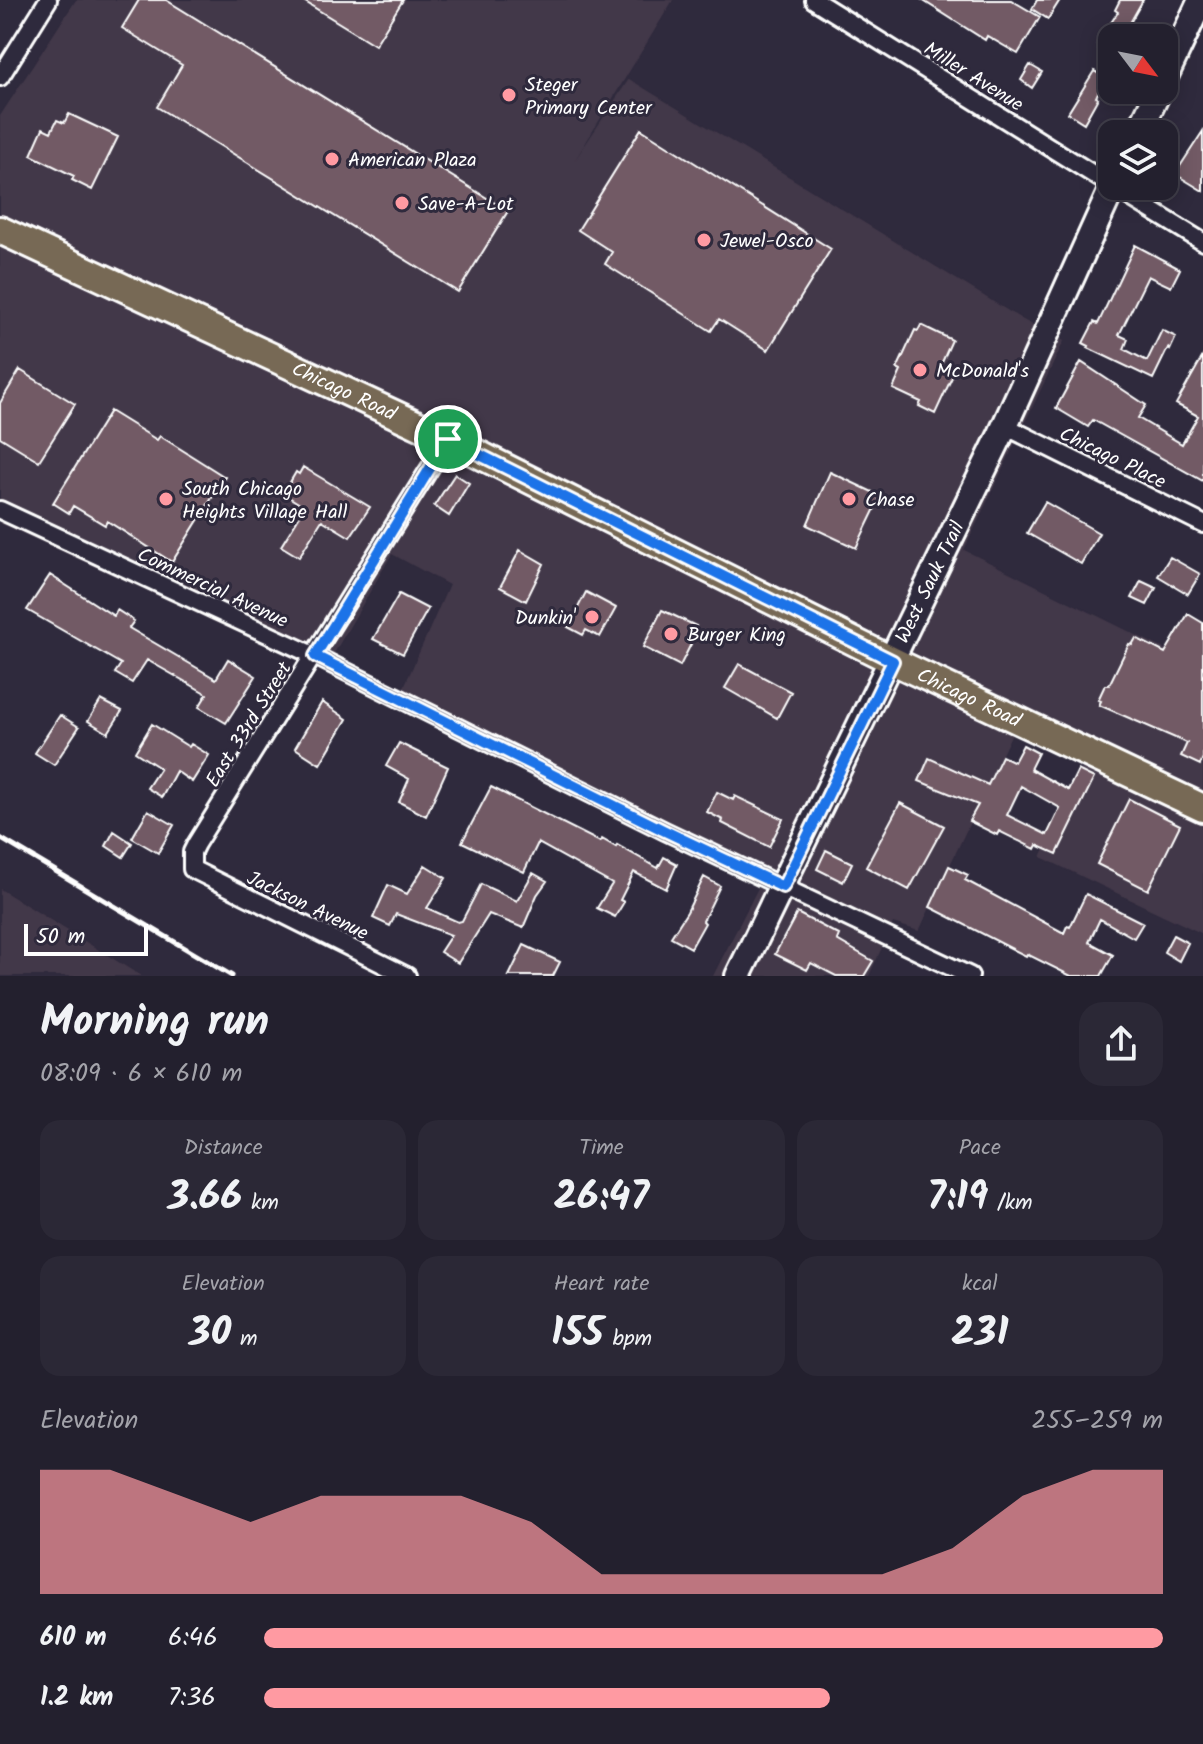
<!DOCTYPE html>
<html lang="en">
<head>
<meta charset="utf-8">
<style>
  body { margin:0; font-family:Kalam,sans-serif; background:#2b2836; color:#f1f3f6; height:100vh; display:flex; flex-direction:column; font-size:30px; white-space:nowrap }
  * { box-sizing:border-box; margin:0 }
  p { font-size:26px; color:#a3a3aa }
  .icon { flex:none; width:44px; height:44px; fill:none; stroke:currentColor; stroke-width:2; stroke-linecap:round; stroke-linejoin:round }
  .map { position:relative; height:976px; overflow:hidden }
  .side { display:flex; flex-direction:column; background:#23202e; flex:1 }
  .side>* { flex:none }
  .needle { width:52px; rotate:122deg }
  .fabs { position:absolute; left:1098px; top:24px; display:grid; gap:16px }
  .fabs a { display:grid; place-items:center; width:80px; height:80px; border-radius:16px; background:#23202e; box-shadow:0 4px 20px #0003,0 0 0 2px #403e4a; font-size:40px }
  .scale { position:absolute; left:24px; bottom:20px; width:124px; box-sizing:border-box; padding-left:8px; border:4px solid #fff; border-top:0; font-size:22px; line-height:28px; white-space:nowrap; color:#fff; -webkit-text-stroke:6px #2f2a3d; paint-order:stroke }
  .pin { position:absolute; display:grid; place-items:center; width:68px; height:68px; color:#fff; margin:-34px; border:4px solid #fff; border-radius:50%; box-shadow:0 2px 8px #0007 }
  .round { display:grid; place-items:center; flex:none; width:84px; height:84px; border-radius:24px; background:#2b2836 }
  .head { display:flex; align-items:center; justify-content:space-between; height:136px; padding:0 40px }
  h1 { font-size:44px; font-weight:600; line-height:60px }
  .stats { display:grid; grid-template-columns:repeat(3,1fr); gap:12px; height:136px; padding:8px 40px }
  .stats div { display:grid; align-content:center; border-radius:20px; background:#2b2836; text-align:center }
  .stats b { font-size:40px; font-weight:600 }
  .stats small { font-size:22px; font-weight:400 }
  .stats p { font-size:22px }
  .chart { height:224px; padding:16px 40px }
  .chart p { display:flex; justify-content:space-between }
  .chart svg { width:100%; height:144px; margin-top:8px; fill:#ff9aa2; opacity:.7 }
  ul { padding:0 40px; list-style:none; font-size:26px }
  li { display:grid; grid-template-columns:128px 96px 1fr; align-items:center; height:60px }
  li i { height:20px; border-radius:10px; background:#ff9aa2 }
  .map>svg:first-child { display:block }
  .built { fill:#433849 }
  .building { fill:#725a65; stroke:#fff; stroke-width:2; fill-rule:evenodd }
  .lines { fill:none; stroke-linecap:round; stroke-linejoin:round }
  .minor-casing { stroke:#fff; stroke-width:22 }
  .secondary-casing { stroke:#fff; stroke-width:30 }
  .primary-casing { stroke:#fff; stroke-width:32 }
  .minor { stroke:#2f2a3d; stroke-width:16 }
  .secondary { stroke:#2f2a3d; stroke-width:24 }
  .primary { stroke:#776954; stroke-width:26 }
  .rail { stroke:#fff; stroke-width:5 }
  .route-casing { stroke:#fff; stroke-width:16 }
  .route { stroke:#1a73e8; stroke-width:10 }
  .poi-dot { fill:#ff9aa2; stroke:#2f2a3d; stroke-width:3 }
  .labels { text-anchor:middle; stroke-width:6; stroke-linejoin:round; paint-order:stroke }
  .street-label { font-size:20px; fill:#fff; stroke:#2f2a3d }
  .poi-label { font-size:20px; fill:#fff; stroke:#2f2a3d; text-anchor:start }
</style>
</head>
<body>
<div class="map">
<svg width="1203" height="976" viewBox="0 0 1203 976">
  <rect width="100%" height="100%" fill="#2f2a3d"/>
  <filter id="ink" filterUnits="userSpaceOnUse"><feTurbulence type="fractalNoise" baseFrequency=".0125" numOctaves="2"/><feDisplacementMap in="SourceGraphic" scale="16" xChannelSelector="R" yChannelSelector="G"/><feConvolveMatrix kernelMatrix="1 2 1 2 8 2 1 2 1" color-interpolation-filters="sRGB"/></filter>
  <g filter="url(#ink)">
    <path class="built" d="M 76,0 L 673,0 L 575,160 L 629,79 L 1023,320 L 1064,341 L 964,550 L 1203,668 L 1203,934 L 1041,857 L 1083,767 L 1012,733 L 919,931 L 893,923 L 869,976 L 713,976 L 759,886 L 396,705 L 449,585 L 392,554 L 323,672 L 0,523 L 0,116 Z
      M 0,889 L 141,976 L 0,976 Z"/>
    <path class="building" d="M 139,0 L 166,0 L 508,211 L 458,292 L 157,107 L 182,65 L 122,28 Z
      M 302,0 L 403,0 L 375,45 Z
      M 922,0 L 1011,0 L 1040,17 L 1018,54 L 987,36 L 985,40 Z
      M 1037,0 L 1060,0 L 1048,19 L 1032,9 Z
      M 1120,0 L 1143,0 L 1126,30 L 1139,38 L 1112,38 L 1112,54 L 1097,44 L 1118,12 L 1115,10 Z
      M 1030,65 L 1042,72 L 1032,88 L 1021,80 Z
      M 1094,71 L 1105,77 L 1096,97 L 1098,98 L 1084,123 L 1068,113 Z
      M 69,114 L 118,137 L 92,190 L 72,180 L 74,176 L 31,155 L 43,128 L 51,132 L 57,120 L 64,123 Z
      M 641,129 L 831,249 L 768,350 L 719,319 L 711,331 L 605,264 L 612,252 L 578,230 Z
      M 1203,131 L 1203,191 L 1175,174 Z
      M 1135,245 L 1180,269 L 1171,287 L 1148,276 L 1119,335 L 1128,339 L 1124,349 L 1147,361 L 1162,330 L 1176,337 L 1170,350 L 1168,348 L 1153,379 L 1088,348 L 1089,346 L 1083,343 L 1094,322 L 1098,324 Z
      M 921,325 L 952,340 L 939,369 L 953,375 L 935,414 L 919,406 L 921,402 L 893,389 L 901,371 L 897,369 L 915,330 L 918,331 Z
      M 1203,356 L 1203,481 L 1093,420 L 1088,427 L 1056,408 L 1081,362 L 1146,405 L 1138,418 L 1182,444 L 1198,416 L 1176,404 Z
      M 20,370 L 75,404 L 39,461 L 0,437 L 0,403 Z
      M 110,411 L 157,440 L 160,436 L 225,477 L 172,562 L 107,521 L 105,525 L 73,506 L 69,513 L 53,503 Z
      M 303,467 L 370,507 L 350,537 L 322,520 L 299,557 L 281,546 L 305,507 L 287,496 L 290,492 L 286,489 L 296,472 L 299,474 Z
      M 830,472 L 881,496 L 856,548 L 807,525 Z
      M 455,474 L 469,483 L 449,516 L 434,506 Z
      M 1045,502 L 1099,533 L 1081,564 L 1027,533 Z
      M 520,550 L 544,564 L 526,601 L 500,587 Z
      M 1170,557 L 1200,574 L 1188,594 L 1158,576 Z
      M 50,575 L 114,616 L 117,610 L 134,621 L 129,628 L 216,679 L 228,659 L 256,676 L 226,723 L 199,707 L 207,694 L 147,660 L 132,683 L 115,673 L 121,664 L 27,610 Z
      M 1141,581 L 1156,588 L 1147,605 L 1132,598 Z
      M 586,592 L 616,608 L 600,637 L 586,630 L 583,635 L 568,627 Z
      M 399,594 L 428,609 L 403,654 L 373,639 Z
      M 662,610 L 696,626 L 688,642 L 691,644 L 680,666 L 643,647 Z
      M 1188,614 L 1203,623 L 1203,758 L 1200,765 L 1181,756 L 1187,743 L 1099,705 L 1101,701 L 1098,700 L 1105,685 L 1109,685 L 1129,644 L 1132,645 L 1136,638 L 1165,653 Z
      M 739,664 L 791,692 L 777,718 L 725,688 Z
      M 101,700 L 122,711 L 108,733 L 88,721 Z
      M 322,702 L 347,719 L 320,764 L 295,748 Z
      M 60,715 L 79,727 L 54,765 L 35,753 Z
      M 152,724 L 189,747 L 191,744 L 209,755 L 192,782 L 176,771 L 162,797 L 147,788 L 160,768 L 135,752 Z
      M 399,743 L 448,767 L 426,816 L 399,802 L 409,779 L 386,766 Z
      M 1023,745 L 1038,753 L 1030,769 L 1068,790 L 1078,770 L 1094,778 L 1057,854 L 1037,845 L 1035,849 L 999,831 L 997,835 L 969,821 L 978,805 L 919,781 L 929,758 L 988,785 L 1002,756 L 1014,762 ZM 1021,786 L 1060,808 L 1047,835 L 1007,815 Z
      M 491,787 L 600,842 L 602,839 L 616,847 L 617,845 L 658,868 L 664,857 L 677,864 L 666,889 L 634,872 L 620,900 L 624,902 L 615,917 L 597,908 L 612,884 L 538,843 L 524,872 L 462,842 Z
      M 717,792 L 733,800 L 735,796 L 783,819 L 769,847 L 722,823 L 723,820 L 707,812 Z
      M 1129,799 L 1180,825 L 1148,890 L 1097,864 Z
      M 900,803 L 944,826 L 909,890 L 866,867 Z
      M 148,810 L 174,825 L 158,853 L 132,838 Z
      M 114,831 L 132,843 L 123,857 L 106,846 Z
      M 826,850 L 852,863 L 843,882 L 817,869 Z
      M 425,865 L 446,878 L 427,908 L 458,922 L 462,921 L 481,884 L 517,901 L 533,873 L 547,881 L 537,895 L 523,928 L 489,914 L 458,963 L 440,952 L 451,935 L 396,914 L 390,926 L 373,918 L 388,885 L 407,894 Z
      M 949,866 L 968,875 L 965,880 L 1064,933 L 1067,926 L 1070,927 L 1086,894 L 1143,923 L 1134,938 L 1100,919 L 1089,942 L 1113,955 L 1101,976 L 1071,976 L 1027,954 L 1026,956 L 930,907 Z
      M 704,877 L 720,886 L 703,921 L 705,923 L 691,948 L 671,937 L 687,912 Z
      M 797,913 L 839,935 L 837,940 L 873,961 L 864,976 L 836,976 L 811,963 L 807,970 L 775,954 Z
      M 1173,935 L 1188,943 L 1179,961 L 1164,952 Z
      M 524,945 L 560,962 L 553,976 L 509,976 Z"/>
    <g class="lines">
      <g class="minor-casing">
        <path id="minor" d="M 814,0 L 1112,186
          M 0,77 L 48,0
          M 1112,186 L 1203,242
          M 1005,426 L 1203,524
          M 0,510 L 315,656 L 665,831 L 970,976
          M 407,976 L 192,869 L 192,852 L 196,844 L 448,439"/>
      </g>
      <g class="secondary-casing">
        <g id="secondary">
          <path d="M 1164,79 L 1201,0"/>
          <path d="M 1138,134 L 1159,90"/>
          <path id="s1" d="M 738,976 L 1001,434 L 1113,186"/>
        </g>
      </g>
      <g class="primary-casing">
        <g id="primary">
          <path id="s2" d="M 0,230 L 448,439 L 893,661 L 1203,808"/>
        </g>
      </g>
      <use href="#minor" class="minor"/>
      <use href="#secondary" class="secondary"/>
      <use href="#primary" class="primary"/>
      <path class="rail" d="M 0,838 L 232,976"/>
    </g>
  </g>
  <g class="lines" filter="url(#ink)">
    <g class="route-casing">
      <path id="route" d="M 448,439 L 893,661 L 783,887 L 665,831 L 315,656 Z"/>
    </g>
    <use href="#route" class="route"/>
  </g>
  <g class="poi-dot">
    <circle cx="509" cy="95" r="8"/>
    <circle cx="332" cy="159" r="8"/>
    <circle cx="402" cy="203" r="8"/>
    <circle cx="704" cy="240" r="8"/>
    <circle cx="920" cy="370" r="8"/>
    <circle cx="166" cy="499" r="8"/>
    <circle cx="849" cy="499" r="8"/>
    <circle cx="592" cy="617" r="8"/>
    <circle cx="671" cy="634" r="8"/>
  </g>
  <g class="labels">
    <g class="street-label">
      <text transform="translate(974 76) rotate(32)" y="7">Miller Avenue</text>
      <text dy="7" stroke="none"><textPath href="#s2" startOffset="380">Chicago Road</textPath></text>
      <text transform="translate(1113 457) rotate(26)" y="7">Chicago Place</text>
      <text dy="7" stroke="none"><textPath href="#s1" startOffset="438">West Sauk Trail</textPath></text>
      <text transform="translate(213 587) rotate(25)" y="7">Commercial Avenue</text>
      <text dy="7" stroke="none"><textPath href="#s2" startOffset="1076">Chicago Road</textPath></text>
      <text transform="translate(248 724) rotate(-58)" y="7">East 33rd Street</text>
      <text transform="translate(308 905) rotate(26)" y="7">Jackson Avenue</text>
    </g>
    <g class="poi-label">
      <text x="525" y="91">Steger<tspan x="525" dy="23">Primary Center</tspan></text>
      <text x="348" y="166">American Plaza</text>
      <text x="418" y="210">Save-A-Lot</text>
      <text x="720" y="247">Jewel-Osco</text>
      <text x="936" y="377">McDonald's</text>
      <text x="182" y="495">South Chicago<tspan x="182" dy="23">Heights Village Hall</tspan></text>
      <text x="865" y="506">Chase</text>
      <text x="576" y="624" text-anchor="end">Dunkin'</text>
      <text x="687" y="641">Burger King</text>
    </g>
  </g>
</svg>
<div class="fabs">
<a><svg class="needle" viewBox="-14 -14 28 28"><path d="M0-13l5 13h-10z" fill="#e53935"/><path d="M0 13l5-13h-10z" fill="#a3a3aa"/></svg></a>
<a><svg class="icon" aria-label="layers" viewBox="0 0 24 24"><path d="M12 4l9 5-9 5-9-5zM3 14l9 5 9-5"/></svg></a>
</div>
<div class="scale">50 m</div>
<div class="pin" style="left:448px;top:439px;background:#1e9e55"><svg class="icon" aria-label="arrive" viewBox="0 0 24 24"><path d="M6 21V4h12l-3 4 3 4H6"/></svg></div>
</div>
<section class="side">
<div class="head"><div><h1>Morning run</h1><p>08:09 · 6 × 610 m</p></div><a class="round"><svg class="icon" aria-label="share" viewBox="0 0 24 24"><path d="M12 15V3M7 8l5-5 5 5M5 13v7h14v-7"/></svg></a></div>
<div class="stats">
<div><p>Distance</p><b>3.66<small> km</small></b></div>
<div><p>Time</p><b>26:47</b></div>
<div><p>Pace</p><b>7:19<small> /km</small></b></div>
</div>
<div class="stats">
<div><p>Elevation</p><b>30<small> m</small></b></div>
<div><p>Heart rate</p><b>155<small> bpm</small></b></div>
<div><p>kcal</p><b>231</b></div>
</div>
<div class="chart"><p><span>Elevation</span>255–259 m</p>
<svg viewBox="0 0 160 44" preserveAspectRatio="none"><path d="M0 44V6L10 6L20 14L30 22L40 14L50 14L60 14L70 22L80 38L90 38L100 38L110 38L120 38L130 30L140 14L150 6L160 6V44z"/></svg>
</div>
<ul>
<li><b>610 m</b>6:46<i style="width:100%"></i></li>
<li><b>1.2 km</b>7:36<i style="width:63%"></i></li>
</ul>
</section>
</body>
</html>
